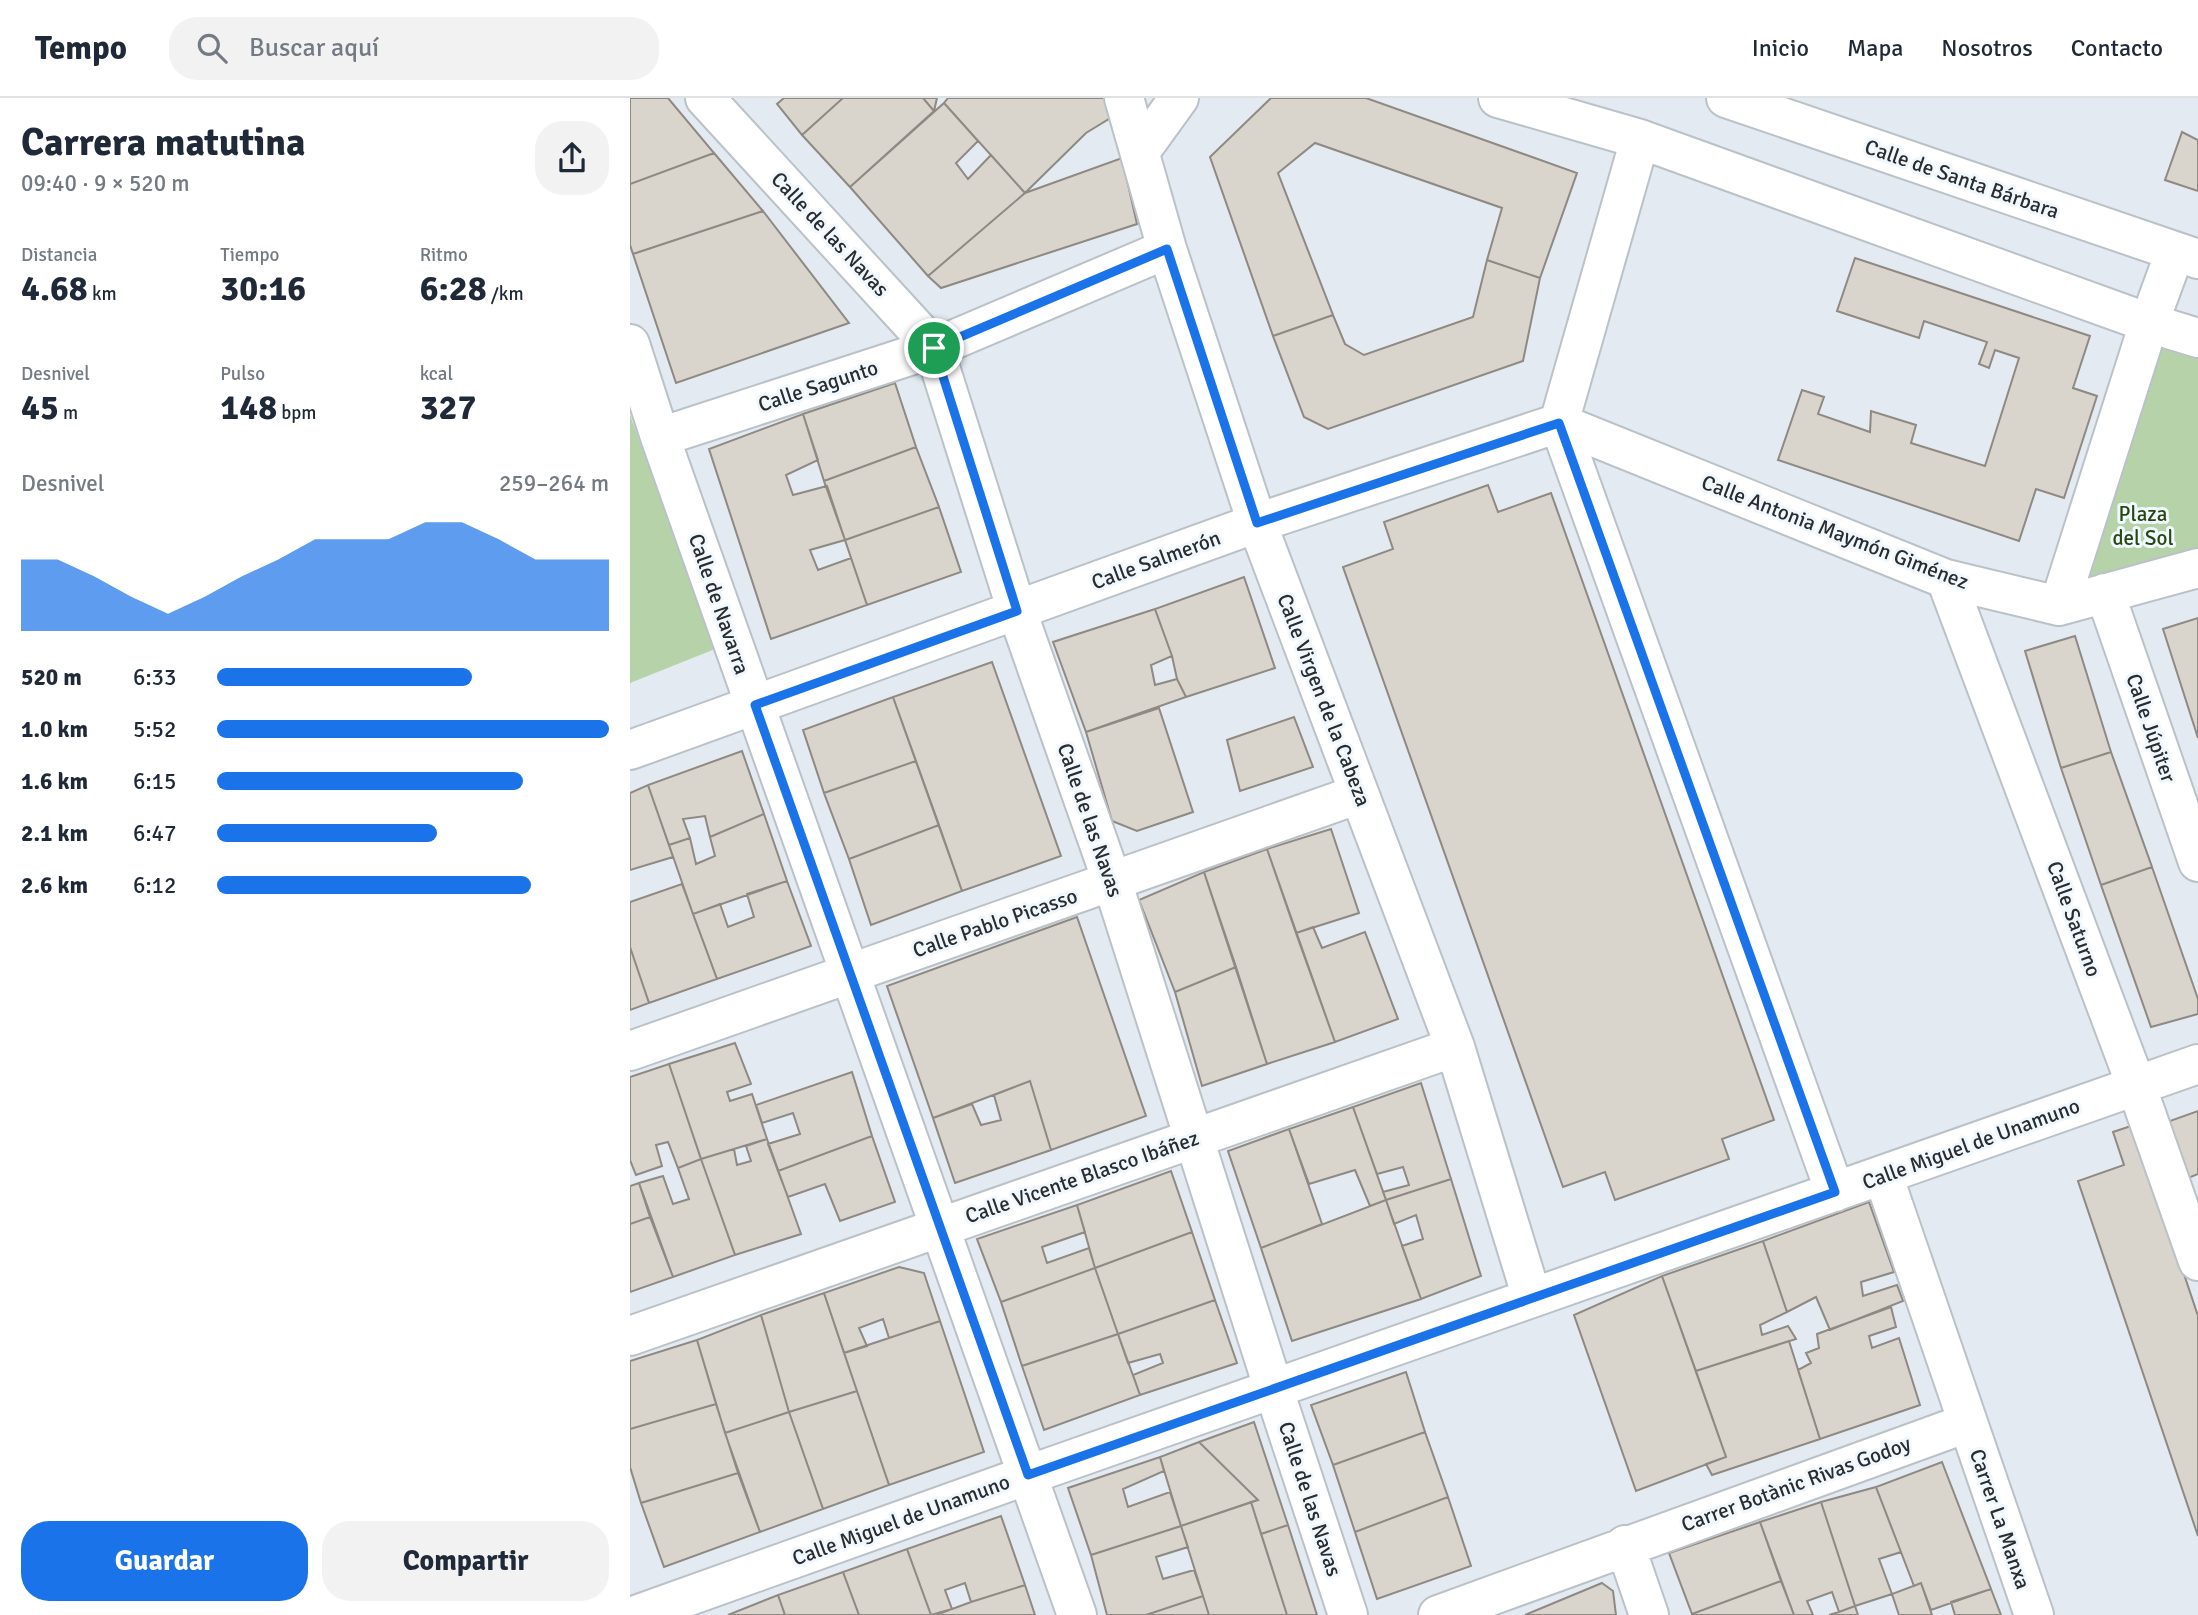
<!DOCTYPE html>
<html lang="es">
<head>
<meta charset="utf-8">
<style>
  body { margin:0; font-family:Signika,sans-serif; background:#f2f2f3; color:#1f2937; height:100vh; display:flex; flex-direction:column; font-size:26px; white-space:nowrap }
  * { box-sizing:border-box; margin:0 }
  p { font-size:23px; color:#747a83 }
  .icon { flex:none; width:38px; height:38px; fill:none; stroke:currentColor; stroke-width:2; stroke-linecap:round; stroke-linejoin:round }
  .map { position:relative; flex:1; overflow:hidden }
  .drawer { display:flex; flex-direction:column; background:#fff; width:630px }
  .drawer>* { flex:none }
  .pin { position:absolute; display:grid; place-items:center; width:60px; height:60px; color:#fff; margin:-30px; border:4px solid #fff; border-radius:50%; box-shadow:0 2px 7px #0007 }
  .round { display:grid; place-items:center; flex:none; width:74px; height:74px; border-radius:28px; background:#f2f2f3 }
  .overview { display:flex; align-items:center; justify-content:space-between; height:119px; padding:0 21px }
  h1 { font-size:38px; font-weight:700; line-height:52px }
  .stats { display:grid; grid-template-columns:repeat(3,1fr); gap:10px; height:119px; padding:7px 21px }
  .stats div { display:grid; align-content:center }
  .stats b { font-size:35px; font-weight:700 }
  .stats small { font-size:19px; font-weight:400 }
  .stats p { font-size:19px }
  .chart { height:196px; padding:14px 21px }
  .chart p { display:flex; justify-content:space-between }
  .chart svg { width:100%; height:126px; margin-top:7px; fill:#1a73e8; opacity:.7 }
  .button { display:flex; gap:14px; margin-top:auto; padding:14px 21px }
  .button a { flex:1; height:80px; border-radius:28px; background:#1a73e8; color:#fff; font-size:28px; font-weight:700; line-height:80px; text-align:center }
  .button a+a { background:#f2f2f3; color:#1f2937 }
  ul { padding:0 21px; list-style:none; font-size:23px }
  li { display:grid; grid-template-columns:112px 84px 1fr; align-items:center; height:52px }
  li i { height:18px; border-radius:9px; background:#1a73e8 }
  header { display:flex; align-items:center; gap:42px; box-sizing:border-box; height:98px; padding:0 35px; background:#fff; border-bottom:2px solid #e0e1e3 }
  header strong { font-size:33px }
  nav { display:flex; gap:38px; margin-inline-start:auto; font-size:24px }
  .search { width:490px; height:63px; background:#f2f2f3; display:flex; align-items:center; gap:18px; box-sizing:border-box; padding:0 24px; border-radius:28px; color:#747a83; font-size:26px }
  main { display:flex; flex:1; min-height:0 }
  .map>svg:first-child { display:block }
  .green { fill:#b6d2a9 }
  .building { fill:#d9d4cc; stroke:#8e8982; stroke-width:2 }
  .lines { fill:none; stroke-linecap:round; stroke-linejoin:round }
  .minor-casing { stroke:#bac2c8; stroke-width:42 }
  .minor { stroke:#fff; stroke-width:38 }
  .route-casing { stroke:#fff; stroke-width:14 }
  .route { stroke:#1a73e8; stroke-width:9 }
  .labels { text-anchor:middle; stroke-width:6; stroke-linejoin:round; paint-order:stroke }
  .street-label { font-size:21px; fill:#2a2c2f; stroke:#f0f8fe }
  .park-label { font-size:21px; fill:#274711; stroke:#f0f8fe }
</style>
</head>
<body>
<header>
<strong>Tempo</strong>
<div class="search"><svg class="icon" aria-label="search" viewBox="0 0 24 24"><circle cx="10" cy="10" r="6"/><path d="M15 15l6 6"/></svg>Buscar aquí</div>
<nav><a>Inicio</a><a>Mapa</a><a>Nosotros</a><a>Contacto</a></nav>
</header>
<main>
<section class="drawer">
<div class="overview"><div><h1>Carrera matutina</h1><p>09:40 · 9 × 520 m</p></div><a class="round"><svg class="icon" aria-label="share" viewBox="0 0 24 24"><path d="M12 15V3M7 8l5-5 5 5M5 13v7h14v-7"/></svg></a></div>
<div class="stats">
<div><p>Distancia</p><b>4.68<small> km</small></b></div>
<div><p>Tiempo</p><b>30:16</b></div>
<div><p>Ritmo</p><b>6:28<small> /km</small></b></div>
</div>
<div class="stats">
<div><p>Desnivel</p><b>45<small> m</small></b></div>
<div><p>Pulso</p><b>148<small> bpm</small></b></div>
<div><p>kcal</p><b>327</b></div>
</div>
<div class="chart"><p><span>Desnivel</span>259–264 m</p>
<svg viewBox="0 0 160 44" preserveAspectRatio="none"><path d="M0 44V19L10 19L20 25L30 32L40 38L50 32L60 25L70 19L80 12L90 12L100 12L110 6L120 6L130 12L140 19L150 19L160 19V44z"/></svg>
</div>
<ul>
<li><b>520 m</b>6:33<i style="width:65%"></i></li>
<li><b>1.0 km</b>5:52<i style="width:100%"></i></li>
<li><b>1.6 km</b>6:15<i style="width:78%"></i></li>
<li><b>2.1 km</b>6:47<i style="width:56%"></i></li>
<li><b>2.6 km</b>6:12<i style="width:80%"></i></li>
</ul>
<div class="button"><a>Guardar</a><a>Compartir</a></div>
</section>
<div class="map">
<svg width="1568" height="1517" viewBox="0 0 1568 1517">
  <rect width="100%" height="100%" fill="#e3eaf1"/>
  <path class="green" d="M 1519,225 L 1568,240 L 1568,470 L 1429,508 Z
    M 0,317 L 85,551 L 0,585 Z"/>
  <path class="building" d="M 0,0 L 38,0 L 84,55 L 0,86 Z
    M 154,0 L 213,0 L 172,37 L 147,6 Z
    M 213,0 L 293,0 L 304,13 L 220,89 L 172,37 Z
    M 293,0 L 307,0 L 304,13 Z
    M 318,0 L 476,0 L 482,19 L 456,35 L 395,95 L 314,5 Z
    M 641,0 L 736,0 L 947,75 L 910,180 L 857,162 L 872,110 L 685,45 L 648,75 L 703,217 L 643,238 L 580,59 Z
    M 314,5 L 348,43 L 326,65 L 338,81 L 361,57 L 395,95 L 298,178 L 220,89 Z
    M 1552,34 L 1568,42 L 1568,93 L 1535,82 Z
    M 84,55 L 133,113 L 3,156 L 0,147 L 0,86 Z
    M 492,60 L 507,126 L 311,190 L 298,178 L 395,95 Z
    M 133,113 L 219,225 L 46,285 L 3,156 Z
    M 1225,160 L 1460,238 L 1443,290 L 1467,298 L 1434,400 L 1406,391 L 1389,443 L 1148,362 L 1172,292 L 1194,299 L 1188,316 L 1240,334 L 1241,313 L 1286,327 L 1281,345 L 1355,368 L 1389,260 L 1365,252 L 1359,270 L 1349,266 L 1357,244 L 1294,223 L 1289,240 L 1207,213 Z
    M 857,162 L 910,180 L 893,263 L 698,331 L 674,319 L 643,238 L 703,217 L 715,246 L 734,257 L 843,219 Z
    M 265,285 L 286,349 L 194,383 L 173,316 Z
    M 173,316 L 188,362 L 156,377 L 163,397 L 197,388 L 215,442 L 180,452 L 188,472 L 221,460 L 237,507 L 141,541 L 79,351 Z
    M 286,349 L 309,409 L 215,442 L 194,383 Z
    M 858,387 L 868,414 L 921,395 L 1144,1022 L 1092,1041 L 1099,1061 L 985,1102 L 975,1074 L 933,1089 L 713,469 L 763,451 L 754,424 Z
    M 309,409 L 331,474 L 237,507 L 215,442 Z
    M 614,479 L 645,570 L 556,599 L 547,581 L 542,558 L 525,511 Z
    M 525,511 L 542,558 L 521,567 L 525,587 L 547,581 L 556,599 L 456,634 L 423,544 Z
    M 1568,520 L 1568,640 L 1533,531 Z
    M 1445,538 L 1481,654 L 1431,670 L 1395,553 Z
    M 362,564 L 431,758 L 332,793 L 263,599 Z
    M 263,599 L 286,663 L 194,695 L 173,632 Z
    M 529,610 L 563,714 L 507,733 L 482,723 L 456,634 Z
    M 664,619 L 683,669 L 610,693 L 597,642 Z
    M 112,653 L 134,716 L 80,739 L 75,718 L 53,721 L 60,740 L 39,747 L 18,687 Z
    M 1481,654 L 1522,769 L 1471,787 L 1431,670 Z
    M 286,663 L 309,727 L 219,761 L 194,695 Z
    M 18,687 L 43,759 L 0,772 L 0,695 Z
    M 134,716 L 157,783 L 63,816 L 39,747 L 60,740 L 66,766 L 85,758 L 80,739 Z
    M 309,727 L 332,793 L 241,827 L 219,761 Z
    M 701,731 L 729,815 L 666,835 L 637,751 Z
    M 637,751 L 705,944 L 637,966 L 574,774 Z
    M 1522,769 L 1568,901 L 1568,916 L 1521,929 L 1471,787 Z
    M 574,774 L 606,869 L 545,894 L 509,802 Z
    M 157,783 L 181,848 L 87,881 L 63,816 L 90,806 L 98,829 L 124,819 L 117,796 Z
    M 52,786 L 87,881 L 19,905 L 0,849 L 0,804 Z
    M 447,819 L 516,1018 L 421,1052 L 400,983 L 303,1020 L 257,888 Z
    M 683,829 L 692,850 L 735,834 L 768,921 L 705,944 L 666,835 Z
    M 0,849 L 19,905 L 0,912 Z
    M 606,869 L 637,966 L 572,988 L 545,894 Z
    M 105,945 L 121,986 L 97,994 L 100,1003 L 122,996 L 137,1041 L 71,1061 L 39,966 Z
    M 39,966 L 71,1061 L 48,1070 L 38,1044 L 26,1047 L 32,1068 L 6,1077 L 0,1062 L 0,979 Z
    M 222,974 L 242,1038 L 148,1073 L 138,1046 L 170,1036 L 163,1015 L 132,1025 L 126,1007 Z
    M 400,983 L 421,1052 L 325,1085 L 303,1020 L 342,1006 L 351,1027 L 371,1022 L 364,997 Z
    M 791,985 L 821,1081 L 756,1102 L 753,1094 L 779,1087 L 773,1069 L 747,1076 L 723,1009 Z
    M 723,1009 L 756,1102 L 740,1108 L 725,1072 L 679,1086 L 659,1031 Z
    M 1568,1013 L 1568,1076 L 1556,1081 L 1537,1024 Z
    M 1504,1027 L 1568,1218 L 1568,1438 L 1448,1083 L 1494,1067 L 1483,1034 Z
    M 659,1031 L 692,1126 L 631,1150 L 598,1053 Z
    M 242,1038 L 265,1104 L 210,1123 L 195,1086 L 158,1099 L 148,1073 Z
    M 137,1041 L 171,1136 L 105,1157 L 71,1061 L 104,1051 L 107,1067 L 121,1063 L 116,1048 Z
    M 71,1061 L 105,1157 L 43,1179 L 9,1085 L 33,1078 L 43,1106 L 59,1101 L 48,1070 Z
    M 541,1073 L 562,1134 L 465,1170 L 447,1107 Z
    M 821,1081 L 851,1178 L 791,1201 L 772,1148 L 793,1141 L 786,1117 L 764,1126 L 756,1102 Z
    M 9,1085 L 20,1119 L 0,1126 L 0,1088 Z
    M 756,1102 L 791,1201 L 662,1243 L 631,1150 Z
    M 1239,1104 L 1264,1174 L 1231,1184 L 1233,1198 L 1267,1187 L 1273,1203 L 1200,1232 L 1186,1199 L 1157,1214 L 1133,1143 Z
    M 447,1107 L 455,1134 L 412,1149 L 417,1165 L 459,1150 L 465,1170 L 371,1204 L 347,1141 Z
    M 20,1119 L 43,1179 L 0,1194 L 0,1126 Z
    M 562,1134 L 585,1202 L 488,1236 L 465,1170 Z
    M 1133,1143 L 1157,1214 L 1130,1227 L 1132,1237 L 1158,1228 L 1166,1241 L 1066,1273 L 1032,1178 Z
    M 269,1169 L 294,1175 L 310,1223 L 259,1240 L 253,1221 L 229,1230 L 237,1248 L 214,1255 L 194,1195 Z
    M 465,1170 L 488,1236 L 392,1268 L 371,1204 Z
    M 1032,1178 L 1096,1359 L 1006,1393 L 944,1217 Z
    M 194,1195 L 227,1293 L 159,1314 L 131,1217 Z
    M 585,1202 L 607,1265 L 510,1297 L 503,1277 L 533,1265 L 530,1256 L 498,1265 L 488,1236 Z
    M 1261,1209 L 1266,1229 L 1239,1238 L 1242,1250 L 1269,1240 L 1290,1307 L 1190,1341 L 1168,1272 L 1181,1265 L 1176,1255 L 1189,1250 L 1187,1236 Z
    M 131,1217 L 159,1314 L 95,1335 L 67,1242 Z
    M 310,1223 L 354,1354 L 259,1387 L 214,1255 Z
    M 488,1236 L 510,1297 L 414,1332 L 392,1268 Z
    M 67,1242 L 86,1306 L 0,1331 L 0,1263 Z
    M 1159,1243 L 1190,1341 L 1082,1377 L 1076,1366 L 1096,1359 L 1066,1273 Z
    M 776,1274 L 795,1334 L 703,1367 L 681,1307 Z
    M 227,1293 L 259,1387 L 193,1411 L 159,1314 Z
    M 86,1306 L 108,1375 L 11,1405 L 0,1369 L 0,1331 Z
    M 159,1314 L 193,1411 L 130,1434 L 95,1335 Z
    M 624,1324 L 658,1427 L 631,1436 L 621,1404 L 628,1402 L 569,1344 Z
    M 795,1334 L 818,1399 L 725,1434 L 703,1367 Z
    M 569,1344 L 628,1402 L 551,1428 L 530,1359 Z
    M 530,1359 L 534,1373 L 493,1391 L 498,1409 L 540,1394 L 551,1428 L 461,1457 L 438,1390 Z
    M 1312,1364 L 1361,1491 L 1301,1512 L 1291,1485 L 1284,1488 L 1246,1389 Z
    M 108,1375 L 130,1434 L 34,1469 L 11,1405 Z
    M 1246,1389 L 1271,1454 L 1249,1461 L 1262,1496 L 1225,1508 L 1191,1404 Z
    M 818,1399 L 841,1468 L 747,1501 L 725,1434 Z
    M 621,1404 L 657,1517 L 579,1517 L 551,1428 Z
    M 1191,1404 L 1225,1508 L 1209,1514 L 1202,1494 L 1177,1503 L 1183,1517 L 1164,1517 L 1130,1424 Z
    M 371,1418 L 395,1487 L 341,1504 L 335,1485 L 315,1492 L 322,1511 L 301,1517 L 277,1451 Z
    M 1130,1424 L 1151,1483 L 1062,1516 L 1039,1455 Z
    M 658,1427 L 687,1517 L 657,1517 L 631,1436 Z
    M 551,1428 L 558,1449 L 526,1459 L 533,1481 L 564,1472 L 573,1498 L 516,1517 L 477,1517 L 461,1457 Z
    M 277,1451 L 301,1517 L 229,1517 L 213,1474 Z
    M 213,1474 L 229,1517 L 155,1517 L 148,1497 Z
    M 1151,1483 L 1164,1517 L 1062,1517 L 1062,1516 Z
    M 972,1485 L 983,1493 L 986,1517 L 895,1517 Z
    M 1291,1485 L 1302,1517 L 1269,1517 L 1262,1496 Z
    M 395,1487 L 405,1517 L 306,1517 L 341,1504 Z
    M 1361,1491 L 1371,1517 L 1325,1517 L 1321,1504 Z
    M 148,1497 L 155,1517 L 98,1517 Z
    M 573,1498 L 579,1517 L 516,1517 Z
    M 1225,1508 L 1228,1517 L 1199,1517 L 1209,1514 Z"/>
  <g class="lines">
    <g class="minor-casing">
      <path id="minor" d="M 75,0 L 304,250 L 387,513 L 482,783 L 644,1292 L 718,1517
        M 494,0 L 537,151 L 627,425 L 825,949 L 902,1200
        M 868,0 L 1010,41 L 1519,225 L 1568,240
        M 1096,0 L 1568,161
        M 1010,41 L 929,325 L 1205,1094
        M 510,54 L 549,0
        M 0,246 L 30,339 L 447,1517
        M 30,339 L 304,250 L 537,151
        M 1316,481 L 1506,987 L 1568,1163
        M 1475,495 L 1568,764
        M 1429,508 L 1519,225 L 1545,154
        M 0,652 L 627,425 L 929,325 L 1316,481 L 1429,508 L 1568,470
        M 0,953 L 729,696
        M 1253,1077 L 1404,1517
        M 0,1238 L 825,949
        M 995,1447 L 1019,1517
        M 6,1517 L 398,1377 L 1568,966
        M 808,1517 L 1337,1325"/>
    </g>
    <use href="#minor" class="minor"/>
  </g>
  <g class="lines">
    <g class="route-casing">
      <path id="route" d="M 537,151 L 627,425 L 929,325 L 1205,1094 L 398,1377 L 125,607 L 387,513 L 304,250 Z"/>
    </g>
    <use href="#route" class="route"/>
  </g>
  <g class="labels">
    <g class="street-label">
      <text transform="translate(1332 81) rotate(19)" y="7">Calle de Santa Bárbara</text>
      <text transform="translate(200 136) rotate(47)" y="7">Calle de las Navas</text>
      <text transform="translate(188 288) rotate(-18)" y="7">Calle Sagunto</text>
      <text transform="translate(1205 434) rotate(21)" y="7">Calle Antonia Maymón Giménez</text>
      <text transform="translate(526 462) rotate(-20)" y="7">Calle Salmerón</text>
      <text transform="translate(89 506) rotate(71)" y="7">Calle de Navarra</text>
      <text transform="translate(694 602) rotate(69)" y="7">Calle Virgen de la Cabeza</text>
      <text transform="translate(1521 630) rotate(71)" y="7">Calle Júpiter</text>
      <text transform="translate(460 722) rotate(71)" y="7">Calle de las Navas</text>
      <text transform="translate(1444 821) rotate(70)" y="7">Calle Saturno</text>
      <text transform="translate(365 825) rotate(-19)" y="7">Calle Pablo Picasso</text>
      <text transform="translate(1341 1046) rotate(-20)" y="7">Calle Miguel de Unamuno</text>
      <text transform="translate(452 1079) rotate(-19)" y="7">Calle Vicente Blasco Ibáñez</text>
      <text transform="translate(1166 1386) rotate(-20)" y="7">Carrer Botànic Rivas Godoy</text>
      <text transform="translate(680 1401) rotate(72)" y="7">Calle de las Navas</text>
      <text transform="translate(1370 1421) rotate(71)" y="7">Carrer La Manxa</text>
      <text transform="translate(271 1422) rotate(-20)" y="7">Calle Miguel de Unamuno</text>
    </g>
    <g class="park-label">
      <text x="1513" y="423">Plaza<tspan x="1513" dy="24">del Sol</tspan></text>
    </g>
  </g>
</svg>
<div class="pin" style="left:304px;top:250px;background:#1e9e55"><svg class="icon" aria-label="arrive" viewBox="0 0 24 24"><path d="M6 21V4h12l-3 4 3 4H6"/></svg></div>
</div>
</main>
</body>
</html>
